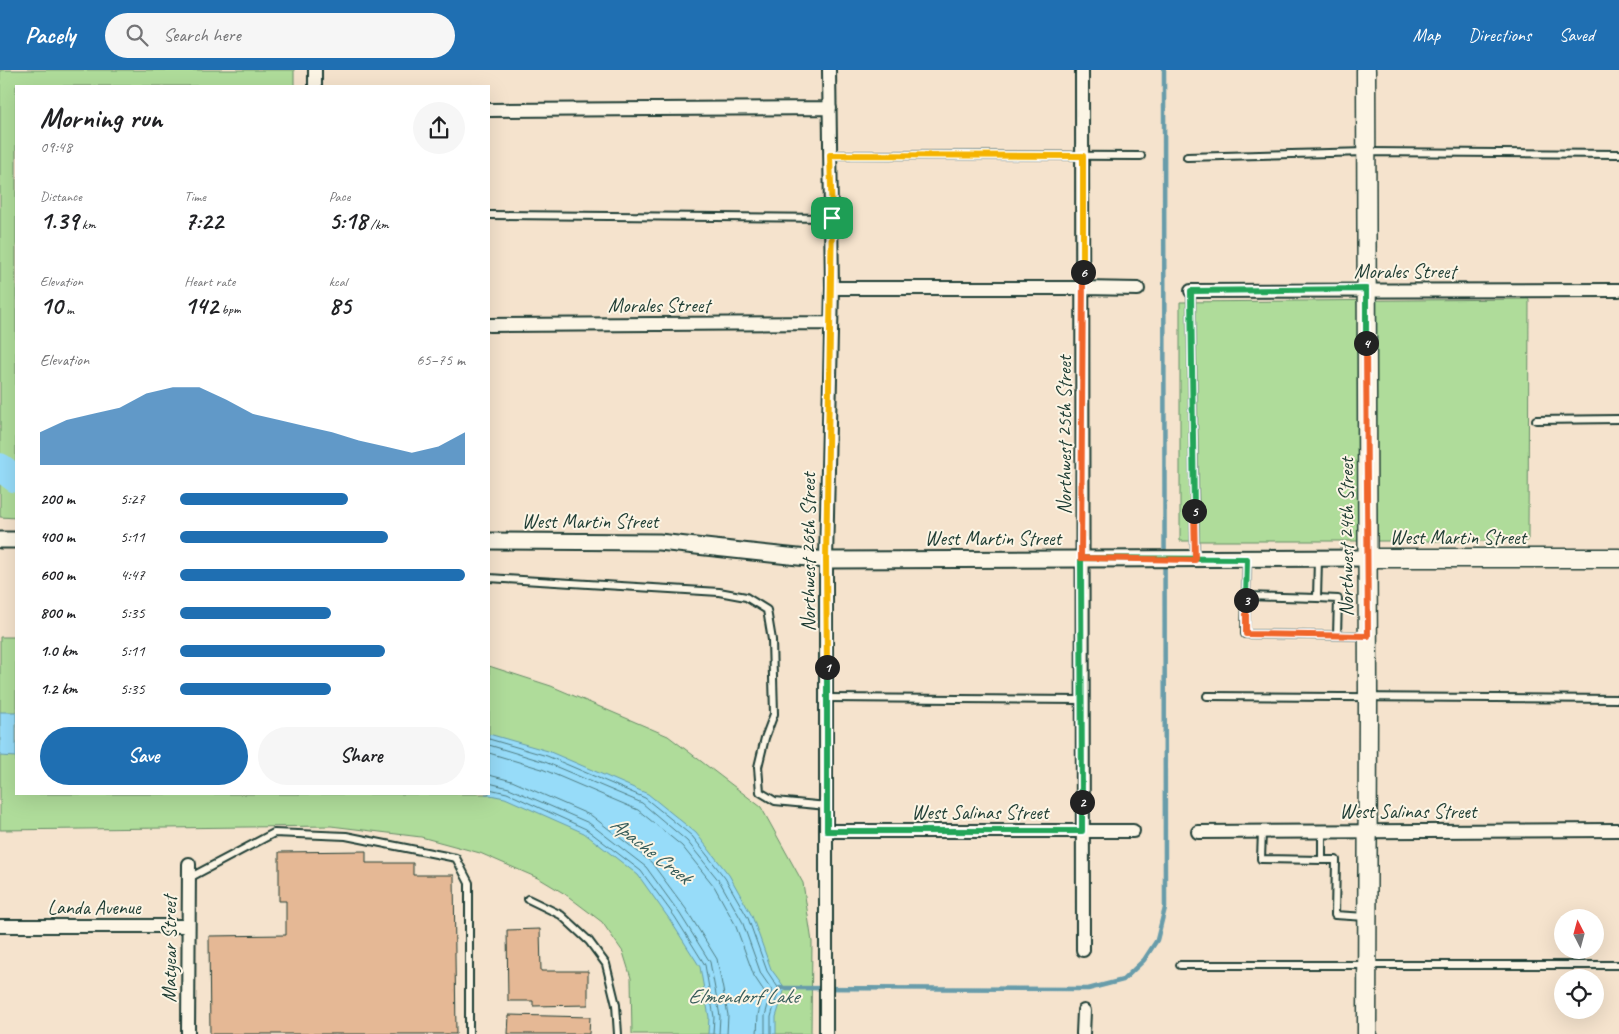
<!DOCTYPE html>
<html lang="en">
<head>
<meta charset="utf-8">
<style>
  body { margin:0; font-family:Caveat,sans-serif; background:#f6f6f6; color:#202124; height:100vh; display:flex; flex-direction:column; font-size:19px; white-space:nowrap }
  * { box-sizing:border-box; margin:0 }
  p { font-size:16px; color:#757577 }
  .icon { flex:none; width:28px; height:28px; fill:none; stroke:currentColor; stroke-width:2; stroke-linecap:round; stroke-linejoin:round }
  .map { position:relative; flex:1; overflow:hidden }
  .drawer { position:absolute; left:15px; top:15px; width:475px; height:710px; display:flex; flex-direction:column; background:#fff; border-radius:0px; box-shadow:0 5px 20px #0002 }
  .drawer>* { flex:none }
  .needle { width:32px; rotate:354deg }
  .fabs { position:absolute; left:1554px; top:839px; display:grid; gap:10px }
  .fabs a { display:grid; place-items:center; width:50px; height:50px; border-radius:50%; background:#fff; box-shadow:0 5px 20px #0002; font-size:25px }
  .pin { position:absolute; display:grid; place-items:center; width:42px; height:42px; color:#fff; margin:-21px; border-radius:10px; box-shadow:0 2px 8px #0006 }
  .km { position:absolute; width:25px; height:25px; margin:-12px; border-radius:50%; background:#222; color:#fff; font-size:14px; line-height:25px; text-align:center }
  .round { display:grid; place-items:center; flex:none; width:52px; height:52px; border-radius:26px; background:#f6f6f6 }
  .overview { display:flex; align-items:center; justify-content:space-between; height:85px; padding:0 25px }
  h1 { font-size:28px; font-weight:600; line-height:38px }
  .stats { display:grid; grid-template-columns:repeat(3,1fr); gap:8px; height:85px; padding:5px 25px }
  .stats div { display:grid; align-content:center }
  .stats b { font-size:25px; font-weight:600 }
  .stats small { font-size:14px; font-weight:400 }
  .stats p { font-size:14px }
  .chart { height:140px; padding:10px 25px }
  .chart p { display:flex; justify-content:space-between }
  .chart svg { width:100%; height:90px; margin-top:5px; fill:#1f6fb2; opacity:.7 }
  .cta { display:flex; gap:10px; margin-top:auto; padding:10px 25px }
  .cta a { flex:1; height:58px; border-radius:30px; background:#1f6fb2; color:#fff; font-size:20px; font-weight:600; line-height:58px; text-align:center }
  .cta a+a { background:#f6f6f6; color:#202124 }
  ul { padding:0 25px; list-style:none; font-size:16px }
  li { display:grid; grid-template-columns:80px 60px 1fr; align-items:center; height:38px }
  li i { height:12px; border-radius:6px; background:#1f6fb2 }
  header { display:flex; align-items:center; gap:30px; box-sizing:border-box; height:70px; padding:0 25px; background:#1f6fb2; color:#fff }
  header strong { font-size:24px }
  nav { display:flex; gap:28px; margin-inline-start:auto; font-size:18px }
  .search { width:350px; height:45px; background:#f6f6f6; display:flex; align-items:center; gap:12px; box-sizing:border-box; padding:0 18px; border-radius:28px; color:#757577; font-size:19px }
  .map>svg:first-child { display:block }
  .green { fill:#afdc9a; stroke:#678c67 }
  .water { fill:#97dcf9; stroke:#679caa }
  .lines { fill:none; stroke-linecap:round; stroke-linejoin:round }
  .shore { stroke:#4f7d83; stroke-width:1 }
  .stream { stroke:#679caa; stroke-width:4.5 }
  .river { stroke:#97dcf9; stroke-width:28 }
  .building { fill:#e5b895; stroke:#1f3d34 }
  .service-casing { stroke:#1f3d34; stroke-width:10 }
  .minor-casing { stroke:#1f3d34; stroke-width:16 }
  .tertiary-casing { stroke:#1f3d34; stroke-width:19 }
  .secondary-casing { stroke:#1f3d34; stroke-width:21 }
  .service { stroke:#fcf5e5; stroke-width:6 }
  .minor { stroke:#fcf5e5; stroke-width:12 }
  .tertiary { stroke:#fcf5e5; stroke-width:15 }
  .secondary { stroke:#fcf5e5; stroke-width:18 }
  .split-1-casing { stroke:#fff; stroke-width:10 }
  .split-2-casing { stroke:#fff; stroke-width:10 }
  .split-3-casing { stroke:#fff; stroke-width:10 }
  .split-4-casing { stroke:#fff; stroke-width:10 }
  .split-5-casing { stroke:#fff; stroke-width:10 }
  .split-6-casing { stroke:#fff; stroke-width:10 }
  .split-7-casing { stroke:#fff; stroke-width:10 }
  .split-1 { stroke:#f5b400; stroke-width:6 }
  .split-2 { stroke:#22a559; stroke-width:6 }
  .split-3 { stroke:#22a559; stroke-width:6 }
  .split-4 { stroke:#f0652b; stroke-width:6 }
  .split-5 { stroke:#22a559; stroke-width:6 }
  .split-6 { stroke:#f0652b; stroke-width:6 }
  .split-7 { stroke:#f5b400; stroke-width:6 }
  .labels { text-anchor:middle; stroke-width:4; stroke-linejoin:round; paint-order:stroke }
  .street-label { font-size:20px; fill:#1f3d34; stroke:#fcf5e5 }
  .water-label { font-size:21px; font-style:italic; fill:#375d5b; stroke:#fcf5e5 }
</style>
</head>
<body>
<header>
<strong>Pacely</strong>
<div class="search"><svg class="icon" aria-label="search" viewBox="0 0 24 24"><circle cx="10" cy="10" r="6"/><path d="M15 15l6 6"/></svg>Search here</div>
<nav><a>Map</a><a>Directions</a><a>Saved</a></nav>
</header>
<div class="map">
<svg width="1619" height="964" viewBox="0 0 1619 964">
  <rect width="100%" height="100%" fill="#f5e3cd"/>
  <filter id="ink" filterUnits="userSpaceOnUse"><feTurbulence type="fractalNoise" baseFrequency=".02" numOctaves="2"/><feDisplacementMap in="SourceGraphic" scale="10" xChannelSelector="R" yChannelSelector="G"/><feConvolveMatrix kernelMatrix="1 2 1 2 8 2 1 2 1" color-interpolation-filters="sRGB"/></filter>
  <g filter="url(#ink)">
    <path class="green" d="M 0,0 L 294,0 L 294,16 L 16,16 L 16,448 L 0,447 Z
      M 1529,229 L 1528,471 L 1180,471 L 1180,232 Z
      M 0,567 L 16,567 L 16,724 L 489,724 L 489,596 L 551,616 L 668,666 L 761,737 L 803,813 L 812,872 L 811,964 L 632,964 L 631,908 L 623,882 L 602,852 L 565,824 L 540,809 L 480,783 L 421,767 L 331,756 L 0,760 Z"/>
    <path class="water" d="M 0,642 L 16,642 L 16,687 L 0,686 Z
      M 489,664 L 548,681 L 648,724 L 696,763 L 729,805 L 752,846 L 771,899 L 785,918 L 776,947 L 776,964 L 708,964 L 709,947 L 700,897 L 670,850 L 638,805 L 584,763 L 505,728 L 485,724 L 489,724 Z"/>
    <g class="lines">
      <path class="shore" d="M 489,669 L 547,686 L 645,728 L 692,766 L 725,808 L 748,848 L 767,901 L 779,919 L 771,947 L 771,964
        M 489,675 L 545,692 L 642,733 L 687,771 L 720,812 L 742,851 L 761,904 L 772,920 L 765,946 L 765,964
        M 489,683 L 542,699 L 638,740 L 682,776 L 714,816 L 735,854 L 754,906 L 764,921 L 758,945 L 757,964
        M 489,705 L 512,711 L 592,746 L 651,792 L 686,839 L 717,889 L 728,945 L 727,964
        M 489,713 L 509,718 L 589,753 L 646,797 L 680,844 L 710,892 L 720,946 L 719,964
        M 489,719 L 507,723 L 586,759 L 641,801 L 675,847 L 705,895 L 714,947 L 713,964"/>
      <path class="stream" d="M 780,918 L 1088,919 L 1123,910 L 1144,890 L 1157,870 L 1165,838 L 1164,0"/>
      <path class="river" d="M 0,397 L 16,409"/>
    </g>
    <path class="building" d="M 366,781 L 366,793 L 413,793 L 413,805 L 454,805 L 456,964 L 210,964 L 209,866 L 286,865 L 286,831 L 279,831 L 279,782 Z
      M 540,859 L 541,901 L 588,901 L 588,935 L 533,936 L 533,931 L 508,931 L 507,860 Z
      M 509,945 L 590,947 L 589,964 L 508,964 Z"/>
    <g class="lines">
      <g class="service-casing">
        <path id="service" d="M 831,85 L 1141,86
          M 1187,87 L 1366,82 L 1619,84
          M 489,145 L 832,148
          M 1191,221 L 1195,488
          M 1536,350 L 1619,349
          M 1247,489 L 1245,564 L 1367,566
          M 1318,489 L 1317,528 L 1338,529 L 1337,565
          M 489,508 L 719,522 L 746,527 L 767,540 L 772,570 L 774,644 L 765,668 L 758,697 L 760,722 L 775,731 L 827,736
          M 1246,526 L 1317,528
          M 1207,626 L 1619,629
          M 827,628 L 1083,630
          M 1262,761 L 1261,789 L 1322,790 L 1322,761
          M 1322,790 L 1336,790 L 1335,845 L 1366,847
          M 189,808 L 274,763 L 346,766 L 456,788 L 469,813 L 469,964
          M 528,829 L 561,845 L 589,871 L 606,894 L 616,935 L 618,964
          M 1180,895 L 1619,895"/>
      </g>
      <g class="minor-casing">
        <path id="minor" d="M 315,0 L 315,16
          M 1082,0 L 1083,880
          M 489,40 L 830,38
          M 832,218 L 1083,218 L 1138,219
          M 1191,221 L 1619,220
          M 489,255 L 830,253
          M 827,761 L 1133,761
          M 1198,762 L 1619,760
          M 0,856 L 188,856
          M 188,964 L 189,794
          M 826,964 L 826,490 L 832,218 L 829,0
          M 1083,964 L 1084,941"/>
      </g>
      <g class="tertiary-casing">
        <path id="tertiary" d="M 0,470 L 16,470
          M 489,471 L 659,472 L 826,490 L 1367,488"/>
      </g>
      <g class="secondary-casing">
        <path id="secondary" d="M 1366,0 L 1368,628 L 1367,964
          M 1367,488 L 1619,488"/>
      </g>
      <use href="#service" class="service"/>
      <use href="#minor" class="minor"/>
      <use href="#tertiary" class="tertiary"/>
      <use href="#secondary" class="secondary"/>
    </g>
  </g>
  <g class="lines" filter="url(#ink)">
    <g class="split-1-casing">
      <path id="split-1" d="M 827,597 L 826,490 L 832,148"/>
    </g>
    <g class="split-2-casing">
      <path id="split-2" d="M 827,597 L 827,761 L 1082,761 L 1082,732"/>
    </g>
    <g class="split-3-casing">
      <path id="split-3" d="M 1082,732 L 1081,488 L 1247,489 L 1246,530"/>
    </g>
    <g class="split-4-casing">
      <path id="split-4" d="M 1246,530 L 1246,564 L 1368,566 L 1366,273"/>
    </g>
    <g class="split-5-casing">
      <path id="split-5" d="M 1194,441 L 1191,221 L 1366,219 L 1366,273"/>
    </g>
    <g class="split-6-casing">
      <path id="split-6" d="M 1083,202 L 1081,488 L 1195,490 L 1194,441"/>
    </g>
    <g class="split-7-casing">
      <path id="split-7" d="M 832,148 L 830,85 L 1083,86 L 1083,202"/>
    </g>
    <use href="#split-1" class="split-1"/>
    <use href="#split-2" class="split-2"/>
    <use href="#split-3" class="split-3"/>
    <use href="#split-4" class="split-4"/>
    <use href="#split-5" class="split-5"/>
    <use href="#split-6" class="split-6"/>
    <use href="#split-7" class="split-7"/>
  </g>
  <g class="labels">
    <g class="street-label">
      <text x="1405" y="208">Morales Street</text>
      <text x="659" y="242">Morales Street</text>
      <text transform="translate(1064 365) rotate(-90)" y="7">Northwest 25th Street</text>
      <text x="590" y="458">West Martin Street</text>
      <text transform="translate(1346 467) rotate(-90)" y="7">Northwest 24th Street</text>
      <text x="1458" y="474">West Martin Street</text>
      <text x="993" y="475">West Martin Street</text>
      <text transform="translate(808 482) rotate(-90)" y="7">Northwest 26th Street</text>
      <text x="1408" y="748">West Salinas Street</text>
      <text x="980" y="749">West Salinas Street</text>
      <text x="94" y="844">Landa Avenue</text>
      <text transform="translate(169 879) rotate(-90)" y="7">Matyear Street</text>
    </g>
    <g class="water-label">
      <text transform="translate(651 780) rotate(38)" y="7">Apache Creek</text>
      <text x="743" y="933">Elmendorf Lake</text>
    </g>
  </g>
</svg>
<div class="fabs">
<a><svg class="needle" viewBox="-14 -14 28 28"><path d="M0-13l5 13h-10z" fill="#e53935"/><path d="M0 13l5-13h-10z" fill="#757577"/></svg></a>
<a><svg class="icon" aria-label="locate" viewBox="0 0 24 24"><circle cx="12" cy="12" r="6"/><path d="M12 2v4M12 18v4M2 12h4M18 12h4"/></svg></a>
</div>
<div class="pin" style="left:832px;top:148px;background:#1e9e55"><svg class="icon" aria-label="arrive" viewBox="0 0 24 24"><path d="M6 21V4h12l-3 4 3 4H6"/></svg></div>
<b class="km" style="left:827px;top:597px">1</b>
<b class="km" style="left:1082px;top:732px">2</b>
<b class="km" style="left:1246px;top:530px">3</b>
<b class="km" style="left:1366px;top:273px">4</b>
<b class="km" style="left:1194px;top:441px">5</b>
<b class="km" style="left:1083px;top:202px">6</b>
<section class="drawer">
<div class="overview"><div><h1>Morning run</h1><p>09:48</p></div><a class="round"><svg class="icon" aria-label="share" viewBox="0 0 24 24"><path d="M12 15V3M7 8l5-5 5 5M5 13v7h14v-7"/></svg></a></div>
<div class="stats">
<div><p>Distance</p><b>1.39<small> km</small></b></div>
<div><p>Time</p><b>7:22</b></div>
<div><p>Pace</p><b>5:18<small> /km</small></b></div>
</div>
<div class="stats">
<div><p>Elevation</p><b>10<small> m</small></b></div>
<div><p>Heart rate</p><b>142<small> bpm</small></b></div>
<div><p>kcal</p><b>85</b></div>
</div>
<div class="chart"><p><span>Elevation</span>65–75 m</p>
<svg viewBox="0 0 160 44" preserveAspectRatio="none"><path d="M0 44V28L10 22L20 19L30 16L40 9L50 6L60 6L70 12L80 19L90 22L100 25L110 28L120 32L130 35L140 38L150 35L160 28V44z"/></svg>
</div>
<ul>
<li><b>200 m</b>5:27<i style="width:59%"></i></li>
<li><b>400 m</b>5:11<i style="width:73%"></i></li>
<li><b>600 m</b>4:47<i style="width:100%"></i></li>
<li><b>800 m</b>5:35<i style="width:53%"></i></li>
<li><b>1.0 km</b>5:11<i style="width:72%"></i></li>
<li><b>1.2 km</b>5:35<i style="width:53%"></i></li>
</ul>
<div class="cta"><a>Save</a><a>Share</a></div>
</section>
</div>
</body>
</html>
